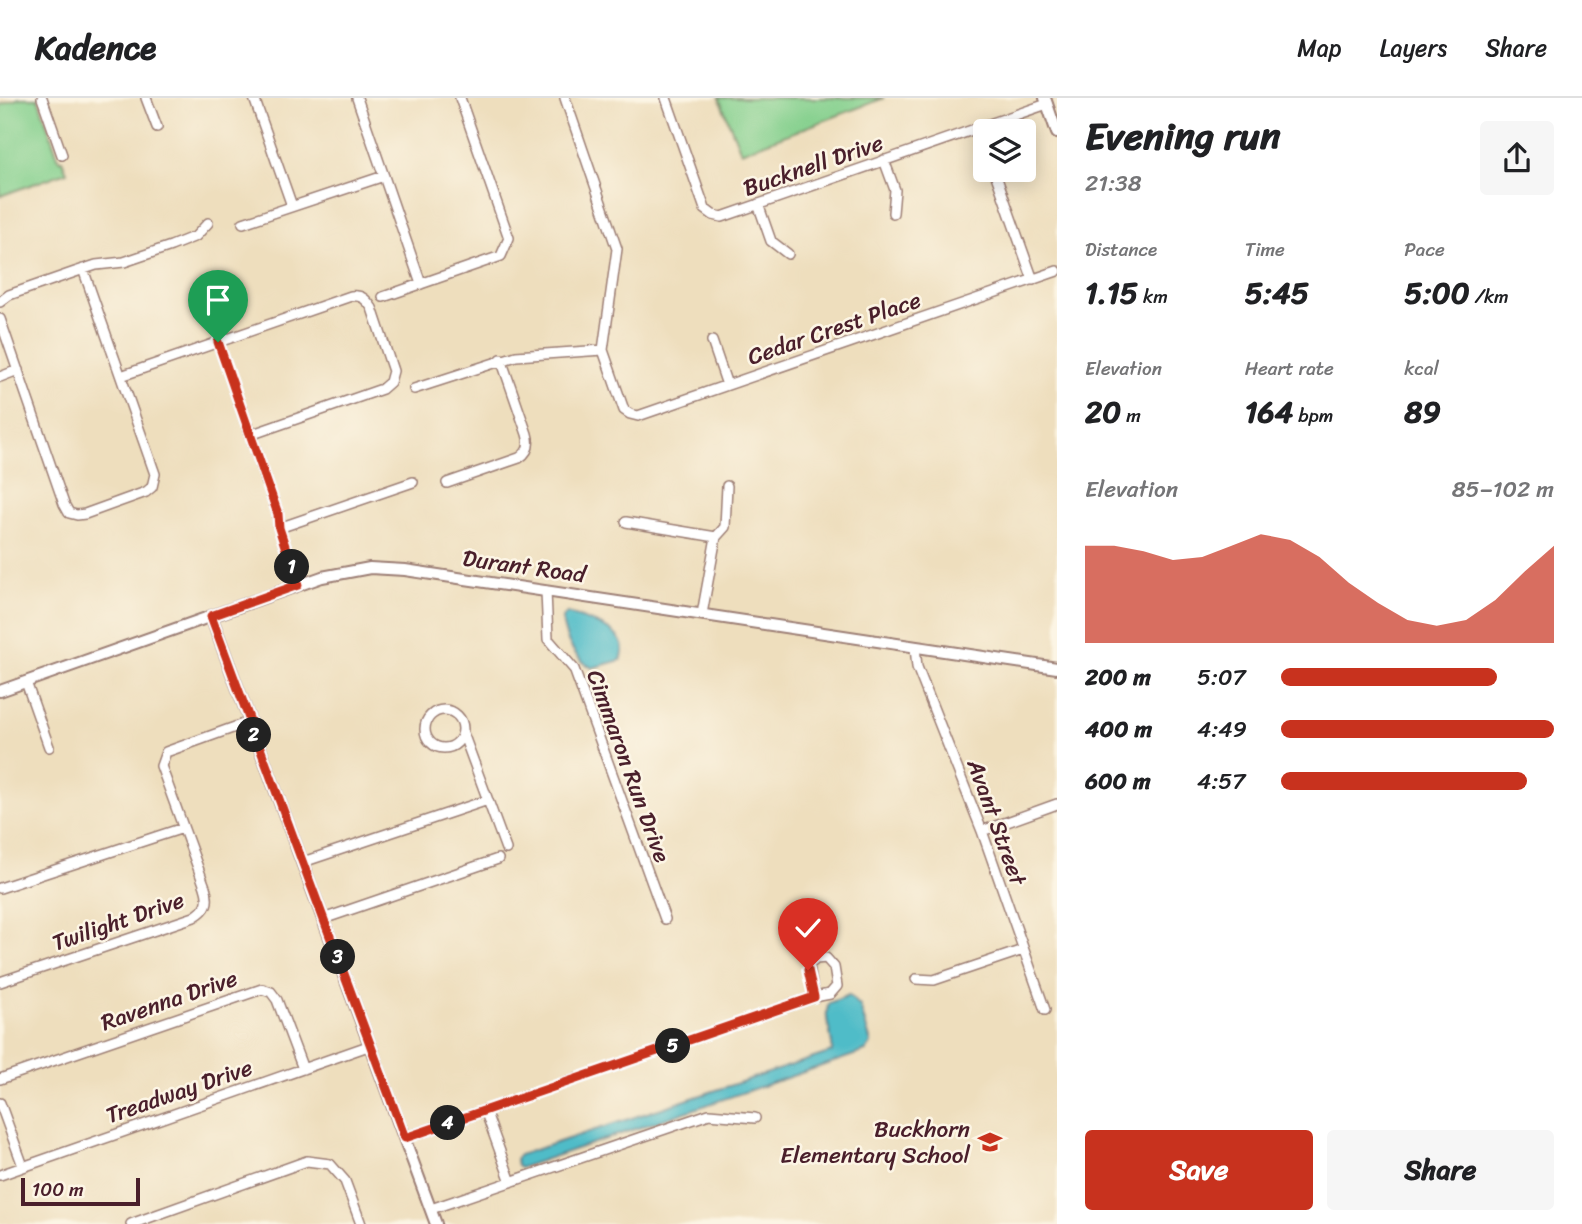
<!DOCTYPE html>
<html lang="en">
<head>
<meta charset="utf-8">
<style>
  body { margin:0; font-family:Sriracha,sans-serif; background:#f6f6f6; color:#202124; height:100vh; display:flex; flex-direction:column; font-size:26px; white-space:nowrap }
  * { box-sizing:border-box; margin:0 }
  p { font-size:23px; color:#757577 }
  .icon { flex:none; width:38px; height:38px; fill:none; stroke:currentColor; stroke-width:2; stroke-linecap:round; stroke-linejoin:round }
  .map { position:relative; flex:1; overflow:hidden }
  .details { display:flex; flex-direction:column; background:#fff; width:525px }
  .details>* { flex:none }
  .fabs { position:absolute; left:973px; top:21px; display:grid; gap:14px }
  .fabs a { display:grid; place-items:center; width:63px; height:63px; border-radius:7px; background:#fff; box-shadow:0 4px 18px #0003; font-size:35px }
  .scale { position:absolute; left:21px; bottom:18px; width:119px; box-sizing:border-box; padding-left:7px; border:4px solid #4a1f2b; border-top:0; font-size:19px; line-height:24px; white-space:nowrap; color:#4a1f2b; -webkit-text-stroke:5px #fcf5e5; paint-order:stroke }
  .pin { position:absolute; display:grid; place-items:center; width:60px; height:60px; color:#fff; margin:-72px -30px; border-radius:50% 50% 50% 0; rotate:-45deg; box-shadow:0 0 7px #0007 }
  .pin .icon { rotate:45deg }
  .km { position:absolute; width:35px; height:35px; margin:-18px; border-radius:50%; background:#222; color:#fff; font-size:19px; line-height:35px; text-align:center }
  .round { display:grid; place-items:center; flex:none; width:74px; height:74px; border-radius:7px; background:#f6f6f6 }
  .summary { display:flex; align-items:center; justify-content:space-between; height:119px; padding:0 28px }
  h1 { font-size:38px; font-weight:800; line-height:52px }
  .stats { display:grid; grid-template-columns:repeat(3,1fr); gap:10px; height:119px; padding:7px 28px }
  .stats div { display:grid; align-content:center }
  .stats b { font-size:30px; font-weight:800 }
  .stats small { font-size:19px; font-weight:400 }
  .stats p { font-size:19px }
  .chart { height:196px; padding:14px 28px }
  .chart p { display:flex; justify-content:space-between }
  .chart svg { width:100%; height:126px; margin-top:7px; fill:#c8321e; opacity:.7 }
  .cta { display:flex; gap:14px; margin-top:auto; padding:14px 28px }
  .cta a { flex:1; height:80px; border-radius:7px; background:#c8321e; color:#fff; font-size:28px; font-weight:800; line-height:80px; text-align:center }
  .cta a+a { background:#f6f6f6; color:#202124 }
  ul { padding:0 28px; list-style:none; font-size:23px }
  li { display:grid; grid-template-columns:112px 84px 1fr; align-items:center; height:52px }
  li i { height:18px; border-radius:9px; background:#c8321e }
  header { display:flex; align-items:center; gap:42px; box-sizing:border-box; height:98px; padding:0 35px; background:#fff; border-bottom:2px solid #e0e0e0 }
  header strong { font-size:33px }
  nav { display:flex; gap:38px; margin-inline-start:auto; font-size:24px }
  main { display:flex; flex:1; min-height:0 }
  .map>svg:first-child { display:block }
  .green { fill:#85d08e; stroke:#68785c; stroke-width:2 }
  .water { fill:#4fbcc8; stroke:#4c6e7a; stroke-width:2 }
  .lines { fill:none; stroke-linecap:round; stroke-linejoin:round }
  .minor-casing { stroke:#9c7e74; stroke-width:12 }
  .tertiary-casing { stroke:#9c7e74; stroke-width:14 }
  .minor { stroke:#fff; stroke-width:9 }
  .tertiary { stroke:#fff; stroke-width:10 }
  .route-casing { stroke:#fff; stroke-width:14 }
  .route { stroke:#c8321e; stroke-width:9 }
  .labels { text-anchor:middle; stroke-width:5; stroke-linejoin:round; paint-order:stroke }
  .street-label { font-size:23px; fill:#4a1f2b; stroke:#fcf5e5 }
  .poi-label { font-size:23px; fill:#4a1f2b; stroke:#fcf5e5; text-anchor:end }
</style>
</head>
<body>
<header>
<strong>Kadence</strong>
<nav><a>Map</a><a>Layers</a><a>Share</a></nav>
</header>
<main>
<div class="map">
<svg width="1057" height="1126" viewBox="0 0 1057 1126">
  <rect width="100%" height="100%" fill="#fcf5e5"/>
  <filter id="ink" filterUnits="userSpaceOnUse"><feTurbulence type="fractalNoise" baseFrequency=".0143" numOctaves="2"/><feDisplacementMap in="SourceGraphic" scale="14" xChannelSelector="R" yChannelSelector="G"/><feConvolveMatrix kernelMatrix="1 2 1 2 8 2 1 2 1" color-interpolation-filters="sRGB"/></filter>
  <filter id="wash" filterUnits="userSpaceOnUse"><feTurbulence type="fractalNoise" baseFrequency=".00686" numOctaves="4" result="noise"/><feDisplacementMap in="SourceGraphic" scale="28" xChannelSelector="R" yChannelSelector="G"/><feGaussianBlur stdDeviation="1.57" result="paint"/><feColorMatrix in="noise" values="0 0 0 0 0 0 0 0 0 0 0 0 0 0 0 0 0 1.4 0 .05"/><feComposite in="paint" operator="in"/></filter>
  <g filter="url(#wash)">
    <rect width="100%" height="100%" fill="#eedebd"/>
    <path class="green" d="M 20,0 L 38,0 L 59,62 L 62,62 L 67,74 L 0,98 L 0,7 Z
      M 719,0 L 884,0 L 741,54 Z"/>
    <path class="water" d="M 567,515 C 588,523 633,532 621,562 L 592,570 C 574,560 564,540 562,520 Z
      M 849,897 L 860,908 L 871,945 L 866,953 L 520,1070 L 517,1068 L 516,1061 L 519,1057 L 832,954 C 834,936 822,922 829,905 Z"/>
  </g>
  <g filter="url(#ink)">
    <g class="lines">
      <g class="minor-casing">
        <path id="minor" d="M 42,0 L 62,57
          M 146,0 L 157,29
          M 254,0 L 292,108
          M 357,0 L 421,186
          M 565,0 L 617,151 L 603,252 L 624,312 L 630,316 L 638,318 L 1057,173
          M 666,0 L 705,111 L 713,117 L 722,119 L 1047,6
          M 978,30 L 985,49
          M 884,62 L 895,92 L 893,115
          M 994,72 L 1033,182
          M 758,106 L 771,143 L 788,156
          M 243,125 L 384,78
          M 383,199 L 501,158 L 509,140 L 460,0
          M 0,204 L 9,197 L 75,174 L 96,167 L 124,164 L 171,148 L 196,138 L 208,125
          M 0,221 L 64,406 L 69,415 L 77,417 L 85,416 L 146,394 L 152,389 L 155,376 L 83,171
          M 712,243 L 727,287
          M 218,244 L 278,416 L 279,430 L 298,487
          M 121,278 L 351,198 C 362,197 366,201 372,210 L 393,273 L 390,284 L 382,291 L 250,337
          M 0,279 L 18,272
          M 414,291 L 516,258 L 603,252
          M 447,385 L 519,360 C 529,354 530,346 527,336 L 501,261
          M 626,424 L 716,439
          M 279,430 L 413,384
          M 546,493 L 548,541 L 574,571 L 665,821
          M 702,516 L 716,439 L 725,429 L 727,388
          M 915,549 L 917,569 L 982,733 L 1045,912
          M 26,584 L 49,649
          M425 631a19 19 0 1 1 38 0a19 19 0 1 1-38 0Z
          M 463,635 L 506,751
          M 982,733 L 1057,706
          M 303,764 L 488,702
          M 0,790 L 183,730
          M 323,821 L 498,761
          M 916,881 L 934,882 L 1023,852
          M 0,884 L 194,819 C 207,811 210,804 205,789 L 161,668 L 166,654 L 249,624
          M 0,981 L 262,891 L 271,894 L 277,902 L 303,971
          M 0,1005 L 23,1068
          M 485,1012 L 511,1084
          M 405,1040 L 814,899 L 809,867 L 816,861 L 826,860 L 834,869 L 837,888 L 830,896 L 814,899
          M 0,1077 L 371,947
          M 431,1111 L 709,1016 L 755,1020
          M 131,1126 L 307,1063 L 330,1066 L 345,1083 L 361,1126"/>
      </g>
      <g class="tertiary-casing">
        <path id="tertiary" d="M 1045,0 L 1057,35
          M 211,518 L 436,1126
          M 0,593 L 322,479 L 370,470 L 405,472 L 1057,570"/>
      </g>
      <use href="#minor" class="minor"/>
      <use href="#tertiary" class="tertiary"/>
    </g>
  </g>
  <g class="lines" filter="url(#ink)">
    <g class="route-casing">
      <path id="route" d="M 218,244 L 278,416 L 279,430 L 298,487 L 211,518 L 405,1040 L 814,899 L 808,872"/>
    </g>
    <use href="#route" class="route"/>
  </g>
  <defs>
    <g id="school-bare" transform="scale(1.89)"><path d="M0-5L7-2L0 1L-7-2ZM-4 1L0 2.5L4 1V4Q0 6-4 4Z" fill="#c8321e" stroke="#fcf5e5" stroke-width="2.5" paint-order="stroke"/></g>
  </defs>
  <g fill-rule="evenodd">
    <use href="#school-bare" x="990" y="1044"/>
  </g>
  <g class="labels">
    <g class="street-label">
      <text transform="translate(813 67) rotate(-19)" y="8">Bucknell Drive</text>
      <text transform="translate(834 230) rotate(-19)" y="8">Cedar Crest Place</text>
      <text transform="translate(524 468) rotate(8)" y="8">Durant Road</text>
      <text transform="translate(629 668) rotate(70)" y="8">Cimmaron Run Drive</text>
      <text transform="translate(997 724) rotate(70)" y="8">Avant Street</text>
      <text transform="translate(118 823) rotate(-19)" y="8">Twilight Drive</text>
      <text transform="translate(169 902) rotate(-19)" y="8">Ravenna Drive</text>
      <text transform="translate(179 993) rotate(-19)" y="8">Treadway Drive</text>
    </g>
    <g class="poi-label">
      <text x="970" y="1039">Buckhorn<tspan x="970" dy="26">Elementary School</tspan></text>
    </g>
  </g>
</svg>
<div class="fabs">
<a><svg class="icon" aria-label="layers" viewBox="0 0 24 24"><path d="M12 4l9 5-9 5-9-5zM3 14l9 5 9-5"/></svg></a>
</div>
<div class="scale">100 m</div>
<div class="pin" style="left:218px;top:244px;background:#1e9e55"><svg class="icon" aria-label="arrive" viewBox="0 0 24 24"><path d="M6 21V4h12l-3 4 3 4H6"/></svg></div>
<div class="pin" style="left:808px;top:872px;background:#d93025"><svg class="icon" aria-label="check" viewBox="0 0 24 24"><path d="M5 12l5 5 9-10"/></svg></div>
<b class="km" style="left:292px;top:469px">1</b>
<b class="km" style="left:254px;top:637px">2</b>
<b class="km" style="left:338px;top:859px">3</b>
<b class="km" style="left:448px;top:1025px">4</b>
<b class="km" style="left:673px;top:948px">5</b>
</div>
<section class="details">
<div class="summary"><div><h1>Evening run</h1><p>21:38</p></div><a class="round"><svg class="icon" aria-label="share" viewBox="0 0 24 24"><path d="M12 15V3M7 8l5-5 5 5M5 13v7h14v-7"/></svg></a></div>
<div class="stats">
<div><p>Distance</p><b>1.15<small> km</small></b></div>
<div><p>Time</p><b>5:45</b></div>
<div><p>Pace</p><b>5:00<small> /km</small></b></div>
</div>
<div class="stats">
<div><p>Elevation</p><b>20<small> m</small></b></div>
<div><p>Heart rate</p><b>164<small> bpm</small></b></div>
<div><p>kcal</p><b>89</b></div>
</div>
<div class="chart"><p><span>Elevation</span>85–102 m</p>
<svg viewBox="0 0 160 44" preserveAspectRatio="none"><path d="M0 44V10L10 10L20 12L30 15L40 14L50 10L60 6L70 8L80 14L90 23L100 30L110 36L120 38L130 36L140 29L150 19L160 10V44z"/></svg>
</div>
<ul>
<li><b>200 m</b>5:07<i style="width:79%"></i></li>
<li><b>400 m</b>4:49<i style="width:100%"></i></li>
<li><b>600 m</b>4:57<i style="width:90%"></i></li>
</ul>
<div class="cta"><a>Save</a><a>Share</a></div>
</section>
</main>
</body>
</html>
